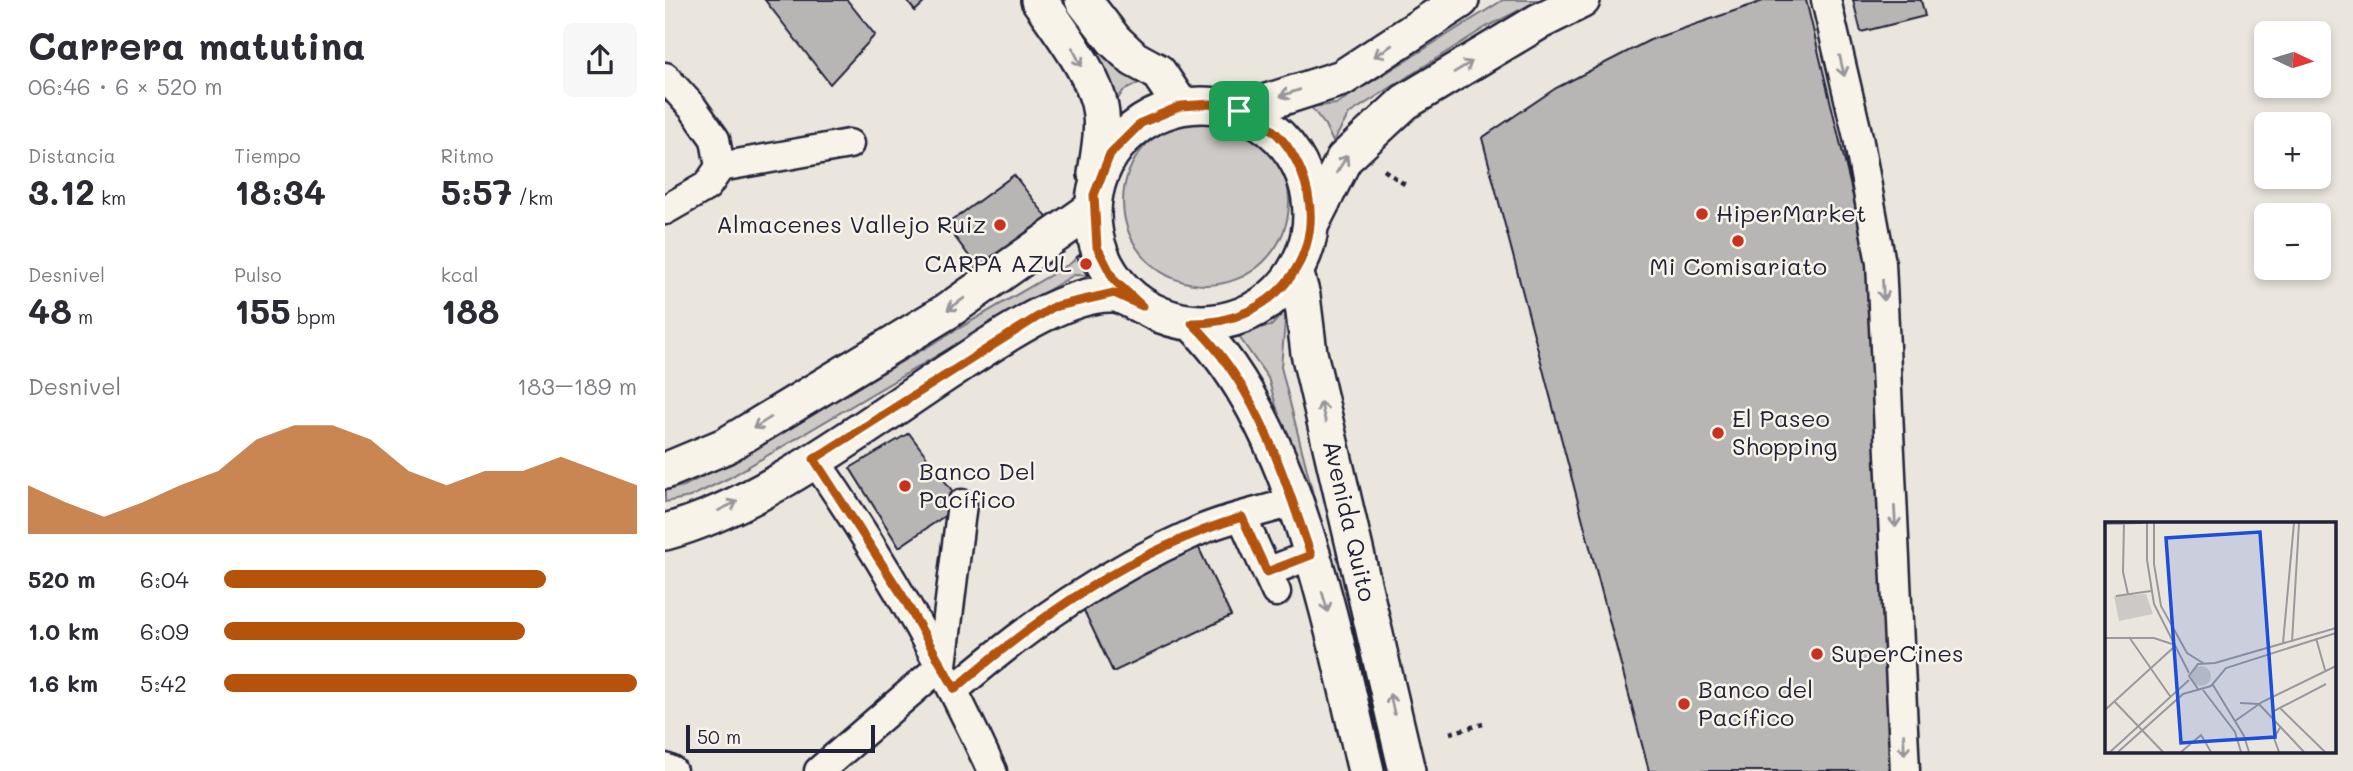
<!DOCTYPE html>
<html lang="es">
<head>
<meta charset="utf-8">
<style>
  body { margin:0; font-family:Mali,sans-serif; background:#f7f7f7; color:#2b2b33; height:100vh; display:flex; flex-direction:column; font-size:26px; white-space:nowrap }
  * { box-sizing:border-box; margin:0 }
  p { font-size:23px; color:#7c7c81 }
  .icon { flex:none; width:38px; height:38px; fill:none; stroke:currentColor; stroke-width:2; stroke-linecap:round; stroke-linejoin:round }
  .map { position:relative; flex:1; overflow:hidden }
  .details { display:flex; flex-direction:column; background:#fff; width:665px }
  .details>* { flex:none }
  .needle { width:46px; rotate:94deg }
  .controls { position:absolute; left:1589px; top:21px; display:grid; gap:14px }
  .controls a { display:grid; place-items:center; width:77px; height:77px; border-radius:10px; background:#fff; box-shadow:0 4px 10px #0003; font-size:35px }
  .scale { position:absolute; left:21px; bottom:18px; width:189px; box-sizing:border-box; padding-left:7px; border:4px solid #22223b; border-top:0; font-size:19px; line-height:24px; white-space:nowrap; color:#22223b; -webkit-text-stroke:5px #f7f3e8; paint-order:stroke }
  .pin { position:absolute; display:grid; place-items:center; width:60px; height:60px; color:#fff; margin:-30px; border-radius:14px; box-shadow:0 4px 10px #0006 }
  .round { display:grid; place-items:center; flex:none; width:74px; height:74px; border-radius:10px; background:#f7f7f7 }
  .headline { display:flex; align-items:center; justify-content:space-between; height:119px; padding:0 28px }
  h1 { font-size:38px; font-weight:700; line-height:52px }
  .figures { display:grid; grid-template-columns:repeat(3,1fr); gap:10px; height:119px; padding:7px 28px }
  .figures div { display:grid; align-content:center }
  .figures b { font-size:35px; font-weight:700 }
  .figures small { font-size:19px; font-weight:400 }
  .figures p { font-size:19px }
  .chart { height:196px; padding:14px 28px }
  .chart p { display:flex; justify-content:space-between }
  .chart svg { width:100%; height:126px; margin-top:7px; fill:#b45309; opacity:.7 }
  ul { padding:0 28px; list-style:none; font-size:23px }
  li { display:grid; grid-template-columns:112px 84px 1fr; align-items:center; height:52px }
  li i { height:18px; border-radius:9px; background:#b45309 }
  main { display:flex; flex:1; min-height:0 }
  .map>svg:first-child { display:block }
  .green { fill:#cdc9c6; stroke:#787680; stroke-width:2 }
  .building { fill:#b8b6b5; stroke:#22223b; stroke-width:2 }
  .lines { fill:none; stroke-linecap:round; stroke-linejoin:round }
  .minor-casing { stroke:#22223b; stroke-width:33 }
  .major-casing { stroke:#22223b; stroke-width:40 }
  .path { stroke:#22223b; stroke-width:4.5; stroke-dasharray:5 5; stroke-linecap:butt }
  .minor { stroke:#f7f3e8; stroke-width:28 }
  .major { stroke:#f7f3e8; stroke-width:35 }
  .oneway { stroke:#97959a }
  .route-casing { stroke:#fff; stroke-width:14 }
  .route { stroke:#b45309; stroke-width:9 }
  .poi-dot { fill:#c8321e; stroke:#f7f3e8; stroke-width:2.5 }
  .labels { text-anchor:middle; stroke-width:5; stroke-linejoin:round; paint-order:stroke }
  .poi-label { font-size:24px; fill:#22223b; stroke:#f7f3e8; text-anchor:start }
  .street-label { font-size:24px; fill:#22223b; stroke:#f7f3e8 }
  .inset-road { fill:none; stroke:#9a989d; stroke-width:2 }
  .view { fill:#1d4ed8; fill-opacity:0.15; stroke:#1d4ed8; stroke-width:3.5 }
  .inset-edge { fill:none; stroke:#22223b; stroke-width:3.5 }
</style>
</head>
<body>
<main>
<section class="details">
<div class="headline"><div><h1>Carrera matutina</h1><p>06:46 · 6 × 520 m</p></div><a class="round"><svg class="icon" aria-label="share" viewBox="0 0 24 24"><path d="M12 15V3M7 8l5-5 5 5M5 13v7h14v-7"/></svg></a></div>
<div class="figures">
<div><p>Distancia</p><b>3.12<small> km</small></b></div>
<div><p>Tiempo</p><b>18:34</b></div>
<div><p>Ritmo</p><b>5:57<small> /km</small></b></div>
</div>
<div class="figures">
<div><p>Desnivel</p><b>48<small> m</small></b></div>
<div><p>Pulso</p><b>155<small> bpm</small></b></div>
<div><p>kcal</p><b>188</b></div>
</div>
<div class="chart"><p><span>Desnivel</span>183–189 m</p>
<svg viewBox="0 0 160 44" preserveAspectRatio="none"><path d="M0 44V27L10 33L20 38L30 33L40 27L50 22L60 11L70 6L80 6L90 11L100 22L110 27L120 22L130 22L140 17L150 22L160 27V44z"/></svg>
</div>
<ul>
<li><b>520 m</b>6:04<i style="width:78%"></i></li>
<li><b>1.0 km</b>6:09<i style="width:73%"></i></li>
<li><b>1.6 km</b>5:42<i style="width:100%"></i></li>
</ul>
</section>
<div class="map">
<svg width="1688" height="771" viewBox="0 0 1688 771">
  <rect width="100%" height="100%" fill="#eae6de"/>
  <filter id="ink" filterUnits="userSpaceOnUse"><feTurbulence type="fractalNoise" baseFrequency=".0143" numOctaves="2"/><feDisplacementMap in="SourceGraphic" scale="14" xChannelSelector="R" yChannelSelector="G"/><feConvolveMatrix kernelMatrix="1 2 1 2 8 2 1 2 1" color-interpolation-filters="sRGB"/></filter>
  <g filter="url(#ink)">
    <path class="green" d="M 386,0 L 397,0 L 444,61 L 478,81 L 458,91 L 448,107 Z
      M 838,0 L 874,0 L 821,27 L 684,114 L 668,142 L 660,125 L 646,107 L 671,104 Z
      M458 202a83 83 0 1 1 166 0a83 83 0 1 1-166 0Z
      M 419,250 L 433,276 L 409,275 L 64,478 L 25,497 L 0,502 L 0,490 L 19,486 L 58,466 L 406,263 Z
      M 621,310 L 616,367 L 718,771 L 603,378 L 570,331 L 606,326 Z"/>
    <path class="building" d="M 100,0 L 182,0 L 210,35 L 165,84 Z
      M 241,0 L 262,0 L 250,11 Z
      M 1101,0 L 1141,0 L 1202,254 L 1218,612 L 1232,771 L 984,771 L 817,138 L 891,88 L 985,40 Z
      M 1188,0 L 1256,0 L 1260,16 L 1196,32 Z
      M 349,175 L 388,225 L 318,275 L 281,225 Z
      M 420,252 L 430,270 L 422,275 L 412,257 Z
      M 244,433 L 297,504 L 234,547 L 185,468 Z
      M 531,542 L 566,616 L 448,672 L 413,598 Z"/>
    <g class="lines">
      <g class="minor-casing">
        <path id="minor" d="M 1161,0 L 1193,137 L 1216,263 L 1240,771
          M 0,77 L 28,108 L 50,139 L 55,167 L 42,186 L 0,210
          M 55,167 L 184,144
          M 149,459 C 218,559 277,661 327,771
          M 577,517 L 611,592
          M 602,572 L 646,555
          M 290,689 C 364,625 440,572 531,532 C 561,518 596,512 628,502
          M 0,768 L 7,771
          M 154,771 L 277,665 L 297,504"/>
      </g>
      <g class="major-casing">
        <path id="major" d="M 374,0 C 394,28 426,71 434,103 C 440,126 434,151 431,174
          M 418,0 L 449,40 L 469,59 L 493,72 L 516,106
          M428 214a109 109 0 1 1 218 0a109 109 0 1 1-218 0Z
          M 574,111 L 677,78 L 796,0
          M 646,224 L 679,159 L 740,102 L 873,22 L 917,0
          M 630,271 L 637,296 L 644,353 L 742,771
          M 527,323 C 631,423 668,634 701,771
          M 0,471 L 60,446 L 284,310 L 427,209
          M 0,532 C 97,506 202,425 286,370 C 327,344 398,292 448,294 C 456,294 468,302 477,306"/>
      </g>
      <path class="path" d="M 719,170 L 742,186
        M 785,733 L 818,724"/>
      <use href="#minor" class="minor"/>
      <use href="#major" class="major"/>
    </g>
    <defs><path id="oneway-shaft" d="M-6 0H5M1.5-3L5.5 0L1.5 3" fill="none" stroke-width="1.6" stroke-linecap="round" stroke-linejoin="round" transform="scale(1.75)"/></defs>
    <g class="oneway">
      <use href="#oneway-shaft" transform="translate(718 51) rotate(147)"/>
      <use href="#oneway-shaft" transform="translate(412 57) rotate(64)"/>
      <use href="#oneway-shaft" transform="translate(1177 66) rotate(77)"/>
      <use href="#oneway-shaft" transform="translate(798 67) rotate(-31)"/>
      <use href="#oneway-shaft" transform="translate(625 93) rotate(161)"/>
      <use href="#oneway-shaft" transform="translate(677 164) rotate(-58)"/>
      <use href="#oneway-shaft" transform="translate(1218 290) rotate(87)"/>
      <use href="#oneway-shaft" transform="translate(291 304) rotate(145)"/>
      <use href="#oneway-shaft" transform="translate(658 412) rotate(-104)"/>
      <use href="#oneway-shaft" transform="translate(97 423) rotate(148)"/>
      <use href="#oneway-shaft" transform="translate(63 506) rotate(-26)"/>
      <use href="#oneway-shaft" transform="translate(1230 517) rotate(87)"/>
      <use href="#oneway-shaft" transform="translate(660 602) rotate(74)"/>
      <use href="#oneway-shaft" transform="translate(727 704) rotate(-103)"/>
      <use href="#oneway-shaft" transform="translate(1239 744) rotate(88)"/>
    </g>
  </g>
  <g class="lines" filter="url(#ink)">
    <g class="route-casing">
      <path id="route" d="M 546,104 C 566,109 588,114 605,128 C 619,139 629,155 636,171 C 669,252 610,324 527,323 C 592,385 617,472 646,555 L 602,572 L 577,517 C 468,550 375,615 290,689 L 237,595 L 149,459 L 388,307 L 449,293 L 477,306 L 449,280 L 432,247 L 429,195 L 445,154 L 476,123 L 516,106 Z"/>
    </g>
    <use href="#route" class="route"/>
  </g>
  <g class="poi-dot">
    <circle cx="1037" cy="214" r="7"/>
    <circle cx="335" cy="225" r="7"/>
    <circle cx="1073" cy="241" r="7"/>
    <circle cx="421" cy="264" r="7"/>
    <circle cx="1053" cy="433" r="7"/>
    <circle cx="240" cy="486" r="7"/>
    <circle cx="1152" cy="654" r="7"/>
    <circle cx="1019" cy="704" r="7"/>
  </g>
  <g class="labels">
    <g class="poi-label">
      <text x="1051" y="222">HiperMarket</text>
      <text x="321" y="233" text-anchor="end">Almacenes Vallejo Ruiz</text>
      <text x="407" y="272" text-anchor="end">CARPA AZUL</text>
      <text x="1073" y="275" text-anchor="middle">Mi Comisariato</text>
      <text x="1067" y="427">El Paseo<tspan x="1067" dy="28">Shopping</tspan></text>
      <text x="254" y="480">Banco Del<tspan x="254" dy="28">Pacífico</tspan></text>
      <text x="1166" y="662">SuperCines</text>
      <text x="1033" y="698">Banco del<tspan x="1033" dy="28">Pacífico</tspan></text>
    </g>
    <g class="street-label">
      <text transform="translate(684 521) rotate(77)" y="8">Avenida Quito</text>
    </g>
  </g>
  <g transform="translate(1440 522)">
    <rect width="231" height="231" fill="#eae6de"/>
    <path d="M 41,72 L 48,92 L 14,99 L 9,74 ZM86 154a10 10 0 1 1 20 0a10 10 0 1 1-20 0Z" fill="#cdc9c6"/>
    <path class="inset-road" d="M 19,1 L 18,50 L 23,72M 42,1 L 42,38 L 49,82 L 84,151M 49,1 L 49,42 L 56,84 L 82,131 L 98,141M 0,2 L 37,1M 11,74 L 46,69M 24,115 L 65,174M 0,116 L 49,116 L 67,122M 211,116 L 220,148M 187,120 L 194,1M 178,121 L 189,1M 108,163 L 139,214 L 144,230M 93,167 L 84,154 L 93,142 L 110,141 L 231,106M 98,168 L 130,210 L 136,230M 9,179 L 58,230M 135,181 L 154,182 L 199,230M 175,186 L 220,230M 0,188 L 69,125M 169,189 L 221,162M 130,199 L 157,180 L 231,144M 5,230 L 84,158M 13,230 L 78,172 L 106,164 L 121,146 L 231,111M 76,230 L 96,213 L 106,230M 174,230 L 169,216 L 176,204"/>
    <path class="view" d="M 155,10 L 170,215 L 76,221 L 61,16 Z"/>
    <rect width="231" height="231" class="inset-edge"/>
  </g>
</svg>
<div class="controls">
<a><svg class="needle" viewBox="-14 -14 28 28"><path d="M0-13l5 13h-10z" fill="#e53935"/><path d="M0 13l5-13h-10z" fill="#7c7c81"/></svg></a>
<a>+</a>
<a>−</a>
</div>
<div class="scale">50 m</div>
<div class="pin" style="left:574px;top:111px;background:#1e9e55"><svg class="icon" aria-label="arrive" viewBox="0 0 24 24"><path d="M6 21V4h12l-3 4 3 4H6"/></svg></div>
</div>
</main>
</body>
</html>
